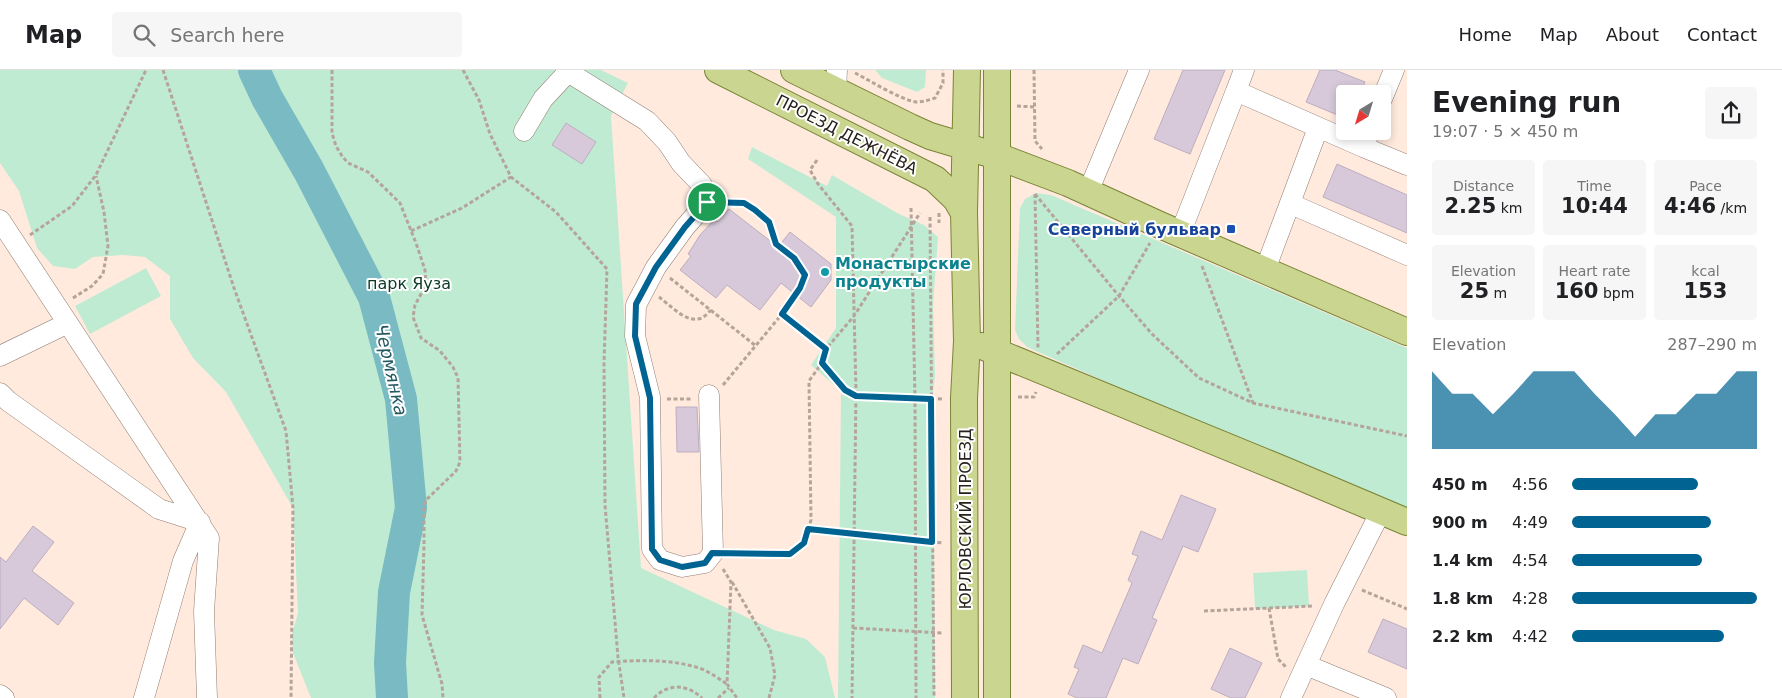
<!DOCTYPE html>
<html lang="en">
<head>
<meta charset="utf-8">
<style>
  body { margin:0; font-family:"DejaVu Sans",sans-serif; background:#f6f6f6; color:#202124; height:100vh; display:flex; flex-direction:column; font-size:19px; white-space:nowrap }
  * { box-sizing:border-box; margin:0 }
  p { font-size:16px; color:#757577 }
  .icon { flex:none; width:28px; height:28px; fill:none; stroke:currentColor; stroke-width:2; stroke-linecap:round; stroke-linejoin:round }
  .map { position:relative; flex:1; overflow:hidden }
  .details { display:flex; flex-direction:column; background:#fff; width:375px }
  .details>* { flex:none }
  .needle { width:32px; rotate:218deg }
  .buttons { position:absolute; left:1336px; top:15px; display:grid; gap:10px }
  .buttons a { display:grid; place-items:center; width:55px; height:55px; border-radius:5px; background:#fff; box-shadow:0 2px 8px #0003; font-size:25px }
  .pin { position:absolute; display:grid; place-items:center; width:42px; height:42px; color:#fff; margin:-21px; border:2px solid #fff; border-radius:50%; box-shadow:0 1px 5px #0007 }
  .round { display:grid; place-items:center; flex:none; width:52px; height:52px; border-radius:5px; background:#f6f6f6 }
  .head { display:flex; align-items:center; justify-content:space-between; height:85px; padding:0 25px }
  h1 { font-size:28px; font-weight:800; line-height:38px }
  .stats { display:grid; grid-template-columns:repeat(3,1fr); gap:8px; height:85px; padding:5px 25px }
  .stats div { display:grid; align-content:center; border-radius:5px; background:#f6f6f6; text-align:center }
  .stats b { font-size:21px; font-weight:800 }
  .stats small { font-size:14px; font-weight:400 }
  .stats p { font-size:14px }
  .chart { height:140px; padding:10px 25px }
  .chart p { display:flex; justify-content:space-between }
  .chart svg { width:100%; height:90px; margin-top:5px; fill:#006392; opacity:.7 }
  ul { padding:0 25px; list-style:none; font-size:16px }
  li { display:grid; grid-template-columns:80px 60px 1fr; align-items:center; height:38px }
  li i { height:12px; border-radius:6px; background:#006392 }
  header { display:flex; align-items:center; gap:30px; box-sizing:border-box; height:70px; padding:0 25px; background:#fff; border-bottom:1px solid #e0e0e0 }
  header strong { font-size:24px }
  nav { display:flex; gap:28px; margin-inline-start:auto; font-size:18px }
  .search { width:350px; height:45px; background:#f6f6f6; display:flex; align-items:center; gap:12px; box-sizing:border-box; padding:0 18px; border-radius:5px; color:#757577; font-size:19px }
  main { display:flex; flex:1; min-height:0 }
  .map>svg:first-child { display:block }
  .green { fill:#c0ebd3 }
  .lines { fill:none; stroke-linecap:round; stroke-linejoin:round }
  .river { stroke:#79bac3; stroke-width:32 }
  .building { fill:#d7c9da; stroke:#bcaebf }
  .minor-casing { stroke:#907d72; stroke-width:21 }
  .major-casing { stroke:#7a8437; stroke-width:28 }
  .path { stroke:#b4a49a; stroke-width:3; stroke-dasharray:4 2.5; stroke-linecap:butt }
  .minor { stroke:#fff; stroke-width:20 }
  .major { stroke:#cad58f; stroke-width:26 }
  .route-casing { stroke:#fff; stroke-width:10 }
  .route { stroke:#006392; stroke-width:6 }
  .transit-dot { fill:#1a4fb4; stroke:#fff; stroke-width:2 }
  .culture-dot { fill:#0f9aa8; stroke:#fff; stroke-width:2 }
  .labels { text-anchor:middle; stroke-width:4; stroke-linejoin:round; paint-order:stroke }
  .street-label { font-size:16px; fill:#29211d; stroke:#fff }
  .transit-label { font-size:16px; font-weight:bold; fill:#164399; stroke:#fff; text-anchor:end }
  .culture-label { font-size:16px; font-weight:bold; fill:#0d838f; stroke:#fff; text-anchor:start }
  .park-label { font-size:16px; fill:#0e3926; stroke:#fff }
  .water-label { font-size:18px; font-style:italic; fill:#235a61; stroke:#fff }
</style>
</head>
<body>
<header>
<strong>Map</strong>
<div class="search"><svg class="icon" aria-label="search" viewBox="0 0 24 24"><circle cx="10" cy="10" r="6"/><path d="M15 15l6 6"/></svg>Search here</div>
<nav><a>Home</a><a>Map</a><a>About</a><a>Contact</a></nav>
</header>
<main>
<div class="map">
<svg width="1407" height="628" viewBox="0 0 1407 628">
  <rect width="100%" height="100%" fill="#ffeadd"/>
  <path class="green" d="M 0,0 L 601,0 L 628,13 L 611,46 L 641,498 L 774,560 L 806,569 L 825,587 L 835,628 L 311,628 L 293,583 L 292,564 L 298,543 L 293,438 L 226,322 L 193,288 L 170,249 L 170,206 L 145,187 L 123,185 L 93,187 L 75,199 L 53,196 L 37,178 L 19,121 L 0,93 Z
    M 875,0 L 926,0 L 925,17 L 917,22 L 882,8 Z
    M 752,77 L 827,116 L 832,105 L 899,144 L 924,155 L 938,167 L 933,235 L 935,306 L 933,321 L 935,628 L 838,628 L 841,321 L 811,295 L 836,258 L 836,147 L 748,89 Z
    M 1036,123 L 1051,125 L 1407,278 L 1407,444 L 1027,277 L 1019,269 L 1015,260 L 1020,138 L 1025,129 Z
    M 146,198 L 161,226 L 90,264 L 75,236 Z
    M 1307,500 L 1309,536 L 1255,539 L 1253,503 Z"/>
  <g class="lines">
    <path class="river" d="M 254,0 L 267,28 L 309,101 L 374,227 L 401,329 L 411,438 L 394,522 L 390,593 L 392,628"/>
  </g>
  <path class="building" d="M 1183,0 L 1225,0 L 1190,84 L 1154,69 Z
    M 1320,0 L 1335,0 L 1365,12 L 1360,24 L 1345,24 L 1345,48 L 1306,32 Z
    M 566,53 L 596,72 L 582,94 L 552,75 Z
    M 1337,94 L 1407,125 L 1407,163 L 1323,127 Z
    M 729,139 L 778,177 L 790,162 L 831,194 L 831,210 L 811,237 L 781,213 L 760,240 L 727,215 L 716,228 L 680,200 L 691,186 L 688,184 L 700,165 L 715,149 L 718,152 Z
    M 676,337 L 697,337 L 699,382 L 677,382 Z
    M 1181,425 L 1216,439 L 1198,482 L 1183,476 L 1152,548 L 1157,550 L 1138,594 L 1123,588 L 1106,628 L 1077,628 L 1068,624 L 1079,599 L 1074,597 L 1083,575 L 1102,583 L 1132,513 L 1128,510 L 1138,486 L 1132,484 L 1141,461 L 1162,470 Z
    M 33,456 L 54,472 L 32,501 L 74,533 L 58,555 L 24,528 L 0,559 L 0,487 L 6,492 Z
    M 1383,549 L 1407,559 L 1407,599 L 1368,582 Z
    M 1230,578 L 1262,593 L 1245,628 L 1231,628 L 1211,619 Z"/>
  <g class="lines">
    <g class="minor-casing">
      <path id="minor" d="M 1244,0 L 1236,21 L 1363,77
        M 836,20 L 837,0
        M 1382,29 L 1394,0
        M 524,61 L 543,29 L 568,2 L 647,51 L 667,72 L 681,93 L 702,115 L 707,132 L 685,157 L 656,197 L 636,235 L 635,266 L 650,327 L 652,479 L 660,490 L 682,497 L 705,493 L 713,483 L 709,325
        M 1370,61 L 1363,77 L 1407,95
        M 1088,122 L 1139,0
        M 1291,134 L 1407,185
        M 0,150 L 209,468 L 204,541 L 207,628
        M 1180,164 L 1236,21
        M 1265,200 L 1318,58
        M 0,286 L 68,253
        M 0,323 L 8,331 L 159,439 L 200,452 L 183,491 L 144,628
        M 1306,595 L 1386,628
        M 0,625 L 4,628
        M 1291,628 L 1334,534 L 1381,441"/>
    </g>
    <g class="major-casing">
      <path id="major" d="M 718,0 L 935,109 L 956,129 L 964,143
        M 794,0 L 910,57 L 930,66 L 997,86 L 1068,113 L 1160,155 L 1407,262
        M 982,276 L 1284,400 L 1407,452
        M 965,628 L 964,328 L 967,271 L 964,143 L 967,0
        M 997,628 L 997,0"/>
    </g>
    <path class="path" d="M 163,0 L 234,218 L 286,361 L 293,438 L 291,628
      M 332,0 L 332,63 L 336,76 L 342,86 L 348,93 L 368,102 L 400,133 L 416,173 L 425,200 L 426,215 L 415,235 L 413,247 L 421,268 L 440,281 L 453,297 L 458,308 L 460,392 L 456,401 L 426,430 L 424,438 L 424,475 L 422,545 L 442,614 L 443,628
      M 463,0 L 479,30 L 490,64 L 511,107 L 556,142 L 607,199 L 604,293 L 605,435 L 618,587 L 624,628
      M 1034,0 L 1035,71 L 1042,79
      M 855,3 C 871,11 899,29 916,32 C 923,32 929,30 935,28 L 943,13 L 943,0
      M 1017,36 L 1034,37
      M 817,90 L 810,100 L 818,114 L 852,156 L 856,322 L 852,628
      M 1035,124 L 1119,226 L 1152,264 L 1199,308 L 1253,333 L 1407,366
      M 1035,124 L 1038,278
      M 725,133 L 744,133 L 755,140 L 769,152 L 776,174 L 795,188 L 805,205 L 800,218 L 782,244 L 826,279
      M 911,138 L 915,329 L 916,628
      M 939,143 L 939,153
      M 930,147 L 934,628
      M 411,161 L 462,138 L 511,107
      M 30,165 L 72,136 L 96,105 L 146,0
      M 1202,196 L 1253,333
      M 670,208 L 756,276
      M 659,227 C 669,234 684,251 697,249 C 703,249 707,244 711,240
      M 73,228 L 92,216 L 103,204 L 108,176 L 104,142 L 96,106
      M 1057,284 L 1119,226 L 1150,173
      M 822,293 L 845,320 L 856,326 L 944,329
      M 723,315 L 782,244
      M 1018,327 L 1034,327 L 1036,322
      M 667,329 L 691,329
      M 808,459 L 943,473
      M 731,483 L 790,484 L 804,473 L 811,450 L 809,311 L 822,293 L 826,279 L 854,246 L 920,143
      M 723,499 L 731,512 L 727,614 L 737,628
      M 732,512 L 770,578 L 775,605 L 769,628
      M 1362,520 L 1407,539
      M 1269,538 L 1278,589 L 1286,597
      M 1204,541 L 1313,536
      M 853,558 L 943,563
      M 600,628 L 599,607 L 612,592 C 640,590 671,589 699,598 C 708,601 718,608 727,614
      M 654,628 C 668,613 687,614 702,628
      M 718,628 L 729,618"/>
    <use href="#minor" class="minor"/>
    <use href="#major" class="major"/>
  </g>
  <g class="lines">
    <g class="route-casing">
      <path id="route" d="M 707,132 L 744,133 L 755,140 L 769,152 L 776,174 L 794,188 L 805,205 L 800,218 L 782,244 L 826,279 L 822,293 L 845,320 L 856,326 L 931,329 L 932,472 L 808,459 L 804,473 L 790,484 L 712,483 L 705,493 L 682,497 L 660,490 L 652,479 L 650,328 L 635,266 L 636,234 L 656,197 L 685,157 Z"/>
    </g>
    <use href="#route" class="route"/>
  </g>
  <rect class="transit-dot" x="1226" y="154" width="10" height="10" rx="2.5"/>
  <circle class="culture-dot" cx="825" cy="202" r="5"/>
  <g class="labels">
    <g class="street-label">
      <text transform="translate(847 64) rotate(27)" y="6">ПРОЕЗД ДЕЖНЁВА</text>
      <text transform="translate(965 449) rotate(-90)" y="6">ЮРЛОВСКИЙ ПРОЕЗД</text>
    </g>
    <g class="transit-label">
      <text x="1221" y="165">Северный бульвар</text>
    </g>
    <g class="culture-label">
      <text x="835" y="199">Монастырские<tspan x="835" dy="18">продукты</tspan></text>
    </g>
    <g class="park-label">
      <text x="409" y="219">парк Яуза</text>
    </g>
    <g class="water-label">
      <text transform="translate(391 300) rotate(77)" y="6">Чермянка</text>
    </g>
  </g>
</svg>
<div class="buttons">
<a><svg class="needle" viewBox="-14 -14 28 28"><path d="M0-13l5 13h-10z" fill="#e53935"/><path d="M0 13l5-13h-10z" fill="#757577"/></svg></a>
</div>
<div class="pin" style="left:707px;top:132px;background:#1e9e55"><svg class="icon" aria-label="arrive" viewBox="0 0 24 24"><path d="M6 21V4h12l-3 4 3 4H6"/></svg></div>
</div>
<section class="details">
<div class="head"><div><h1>Evening run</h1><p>19:07 · 5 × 450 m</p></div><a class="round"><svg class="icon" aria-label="share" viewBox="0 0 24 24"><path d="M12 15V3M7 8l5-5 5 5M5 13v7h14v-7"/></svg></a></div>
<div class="stats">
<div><p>Distance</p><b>2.25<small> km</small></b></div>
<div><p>Time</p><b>10:44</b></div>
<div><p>Pace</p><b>4:46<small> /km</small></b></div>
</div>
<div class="stats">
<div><p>Elevation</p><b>25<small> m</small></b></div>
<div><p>Heart rate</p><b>160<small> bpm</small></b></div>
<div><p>kcal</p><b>153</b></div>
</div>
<div class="chart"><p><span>Elevation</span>287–290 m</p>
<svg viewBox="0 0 160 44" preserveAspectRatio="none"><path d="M0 44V6L10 17L20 17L30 27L40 17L50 6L60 6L70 6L80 17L90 27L100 38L110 27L120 27L130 17L140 17L150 6L160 6V44z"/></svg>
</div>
<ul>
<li><b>450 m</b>4:56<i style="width:68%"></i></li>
<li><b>900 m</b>4:49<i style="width:75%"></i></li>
<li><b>1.4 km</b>4:54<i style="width:70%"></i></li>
<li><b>1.8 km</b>4:28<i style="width:100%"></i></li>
<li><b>2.2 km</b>4:42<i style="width:82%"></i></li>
</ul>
</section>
</main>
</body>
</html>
